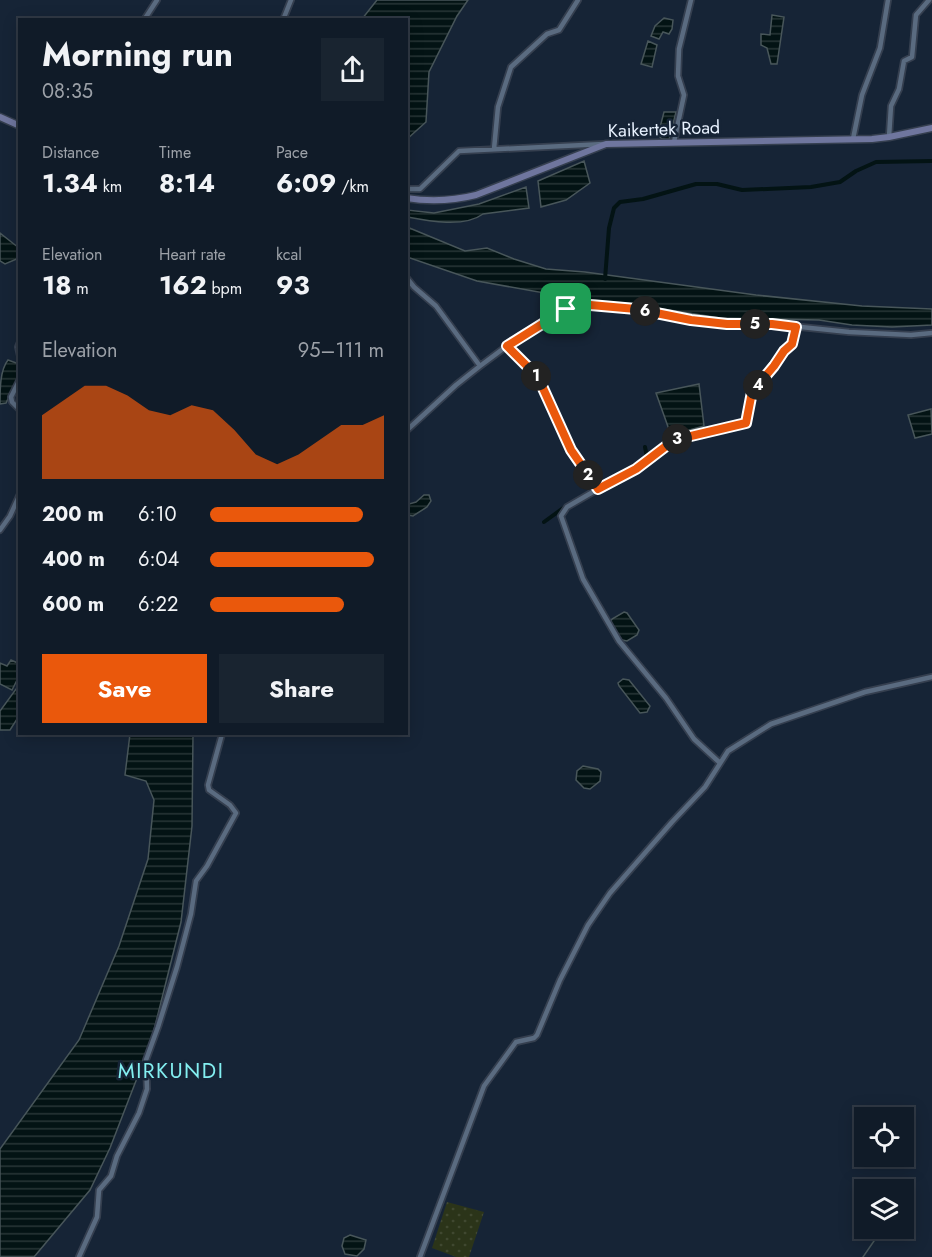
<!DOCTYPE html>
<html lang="en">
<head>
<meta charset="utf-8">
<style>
  body { margin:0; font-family:Jost,sans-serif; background:#192430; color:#f1f3f6; height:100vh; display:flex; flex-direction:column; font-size:22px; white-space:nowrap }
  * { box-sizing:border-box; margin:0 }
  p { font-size:20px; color:#9ca1a8 }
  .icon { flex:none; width:33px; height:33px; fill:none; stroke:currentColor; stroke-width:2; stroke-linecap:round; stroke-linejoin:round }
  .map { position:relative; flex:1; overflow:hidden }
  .details { position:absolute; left:18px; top:18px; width:390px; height:717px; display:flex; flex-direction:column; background:#101b28; border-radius:0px; box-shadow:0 3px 15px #0003,0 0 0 2px #303945 }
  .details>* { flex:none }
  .buttons { position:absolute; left:854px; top:1107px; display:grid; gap:12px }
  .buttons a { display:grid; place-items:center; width:60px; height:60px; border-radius:0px; background:#101b28; box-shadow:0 3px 15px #0003,0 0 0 2px #303945; font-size:30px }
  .pin { position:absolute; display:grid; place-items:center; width:51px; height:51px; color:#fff; margin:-26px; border-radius:12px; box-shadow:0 3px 9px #0006 }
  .km { position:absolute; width:30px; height:30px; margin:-15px; border-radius:50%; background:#222; color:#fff; font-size:16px; line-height:30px; text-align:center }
  .round { display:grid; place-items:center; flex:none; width:63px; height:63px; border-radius:0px; background:#192430 }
  .overview { display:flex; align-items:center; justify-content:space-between; height:102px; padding:0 24px }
  h1 { font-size:33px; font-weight:700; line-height:45px }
  .stats { display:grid; grid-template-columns:repeat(3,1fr); gap:9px; height:102px; padding:6px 24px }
  .stats div { display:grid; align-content:center }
  .stats b { font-size:26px; font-weight:700 }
  .stats small { font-size:16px; font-weight:400 }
  .stats p { font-size:16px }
  .chart { height:168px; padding:12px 24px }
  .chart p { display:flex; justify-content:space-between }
  .chart svg { width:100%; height:108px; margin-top:6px; fill:#ea580c; opacity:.7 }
  .button { display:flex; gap:12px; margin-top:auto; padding:12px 24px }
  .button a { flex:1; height:69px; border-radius:0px; background:#ea580c; color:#fff; font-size:24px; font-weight:700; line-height:69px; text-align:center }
  .button a+a { background:#192430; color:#f1f3f6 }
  ul { padding:0 24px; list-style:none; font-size:20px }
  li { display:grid; grid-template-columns:96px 72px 1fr; align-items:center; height:45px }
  li i { height:15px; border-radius:8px; background:#ea580c }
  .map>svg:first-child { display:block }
  .grass { fill:url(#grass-dots) }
  .water { fill:url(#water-rules); stroke:#48565a; stroke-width:1.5 }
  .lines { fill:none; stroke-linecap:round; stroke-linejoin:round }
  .stream { stroke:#48565a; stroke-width:1.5 }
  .canal { stroke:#031314; stroke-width:4 }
  .street-casing { stroke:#353f4f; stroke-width:8 }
  .secondary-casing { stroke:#353f4f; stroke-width:9 }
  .street { stroke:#5a6b80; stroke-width:4.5 }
  .secondary { stroke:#6f769e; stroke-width:6 }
  .route-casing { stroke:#fff; stroke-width:12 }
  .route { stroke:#ea580c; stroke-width:8 }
  .labels { text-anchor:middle; stroke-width:5; stroke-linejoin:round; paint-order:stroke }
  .street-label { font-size:18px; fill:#e8f2ff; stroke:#162436 }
  .quarter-label { font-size:21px; letter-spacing:1.5px; fill:#83eff1; stroke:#162436 }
</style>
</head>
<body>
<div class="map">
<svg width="932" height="1257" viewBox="0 0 932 1257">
  <defs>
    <pattern id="grass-dots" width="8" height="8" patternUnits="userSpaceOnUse" patternTransform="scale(1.5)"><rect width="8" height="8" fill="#2b3419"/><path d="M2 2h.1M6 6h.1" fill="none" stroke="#404830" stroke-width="1.8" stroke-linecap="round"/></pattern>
    <pattern id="water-rules" width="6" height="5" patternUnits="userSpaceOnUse" patternTransform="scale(1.5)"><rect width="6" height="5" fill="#031314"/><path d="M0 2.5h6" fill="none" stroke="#283637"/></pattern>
  </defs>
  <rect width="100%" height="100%" fill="#162436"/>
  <path class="grass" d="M 447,1202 L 484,1212 L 469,1257 L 456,1257 L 432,1248 Z"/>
  <path class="water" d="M 377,0 L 468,0 L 457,16 L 429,72 L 426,122 L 407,139 L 406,20 L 362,19 Z
    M 772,15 L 784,17 L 777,64 L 771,64 L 767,48 L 761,45 L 761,34 L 770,35 Z
    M 664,18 L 673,20 L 672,29 L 669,34 L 663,32 L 659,39 L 651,36 L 655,26 Z
    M 648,41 L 657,45 L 652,67 L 641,64 Z
    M 664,112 L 676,112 L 669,140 L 662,139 L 658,135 Z
    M 584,161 L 590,183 L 566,200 L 541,207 L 538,181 Z
    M 526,187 L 529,208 L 483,214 C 464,228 428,221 407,217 L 407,210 L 434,213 L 479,204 Z
    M 407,227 L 465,251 L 487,248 L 514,259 L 546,269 L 585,272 L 756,295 L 862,306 L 932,309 L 932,325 L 892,327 L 852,325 L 819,320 L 720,318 L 663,309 L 606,304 L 477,281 L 407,257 Z
    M 0,233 L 19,248 L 19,258 L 5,264 L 0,261 Z
    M 8,360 L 19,364 L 19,375 L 6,403 L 0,404 C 0,389 0,370 8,360 Z
    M 699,384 L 704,426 L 671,435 L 656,393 Z
    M 931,409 L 932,434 L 915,438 L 908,415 Z
    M 424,495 L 429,495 L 431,501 L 427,507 L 413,516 L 407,515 L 409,504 L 416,502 Z
    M 624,612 L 627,613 L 639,630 L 637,635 L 627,641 L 622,640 L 610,623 L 612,619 Z
    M 11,660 L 20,664 L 19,676 L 12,690 L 0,684 L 0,663 L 7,666 Z
    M 623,679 L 629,680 L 650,706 L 647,712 L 640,713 L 619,686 L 618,683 Z
    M 19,685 L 19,716 L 10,730 L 0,730 L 0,711 Z
    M 130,734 L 193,734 L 192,826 L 181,922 L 151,1042 L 110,1148 L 90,1190 L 34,1257 L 0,1257 L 0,1149 L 79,1040 L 119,946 L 148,859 L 154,800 L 146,781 L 125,775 Z
    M 583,766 L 598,769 L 601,772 L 600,781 L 590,789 L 584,788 L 576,780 L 577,771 Z
    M 350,1235 L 366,1240 L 364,1249 L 357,1256 L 345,1254 L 342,1246 L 344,1238 Z"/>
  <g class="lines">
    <path class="stream" d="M 863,1257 L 874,1241"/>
    <path class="canal" d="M 605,279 L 609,228 L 614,208 L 620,202 L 643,199 L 696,184 L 717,184 L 742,190 L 811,187 L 840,182 L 856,171 L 876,162 L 932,161
      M 614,478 L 647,457 L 645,447
      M 544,522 L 566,506"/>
    <g class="street-casing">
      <path id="street" d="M 144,20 L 157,0
        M 283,20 L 291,0
        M 889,137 L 891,106 L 899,89 L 904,61 L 912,57 L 916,15 L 929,0
        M 853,139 L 862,95 L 880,48 L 888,0
        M 674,142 L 684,95 L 678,76 L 679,49 L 691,0
        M 494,149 L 498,107 L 511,67 L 547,34 L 559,30 L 578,0
        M 406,189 L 420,189 L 459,151 L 604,144
        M 406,277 L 414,287 L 436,306 L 480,366 L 456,385 L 406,431
        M 20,342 L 18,347 L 20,356
        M 507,346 L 534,373 L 542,386 L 571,450 L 598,489 L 567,507 L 561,516 L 583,579 L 619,641 L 666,698 L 694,739 L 720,763
        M 480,366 L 523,334 L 566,309 L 579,304 L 636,309 L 691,320 L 727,324 L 772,324 L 849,332 L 911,335 L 932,333
        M 20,379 L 11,397 L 12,402 L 20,410
        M 598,489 L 636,469 L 674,440 L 746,423 L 752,392 L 792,344 L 796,327
        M 0,530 L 10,516 L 20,494
        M 79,1257 L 97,1217 L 99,1190 L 111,1176 L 117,1156 L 139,1113 L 147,1089 L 146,1060 L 158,1027 L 177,967 L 191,914 L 196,881 L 207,866 L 236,813 L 230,805 L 209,790 L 208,785 L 222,734
        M 420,1257 L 484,1086 L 516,1042 L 534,1038 L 537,1035 L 560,980 L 588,925 L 610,893 L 672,822 L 705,787 L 728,751 L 771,724 L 865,692 L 932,677"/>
    </g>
    <g class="secondary-casing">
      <path id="secondary" d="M 0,117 L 20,126
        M 406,198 C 431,202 452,201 476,195 L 606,144 L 872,139 L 889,137 L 932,128"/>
    </g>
    <use href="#street" class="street"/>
    <use href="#secondary" class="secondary"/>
  </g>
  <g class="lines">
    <g class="route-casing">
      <path id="route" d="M 579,304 L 636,309 L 691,320 L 727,324 L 772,324 L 796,327 L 792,344 L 784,351 L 774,366 L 752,392 L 746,423 L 674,440 L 636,469 L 598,489 L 571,450 L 542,386 L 534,373 L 507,346 L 566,309 Z"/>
    </g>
    <use href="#route" class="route"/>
  </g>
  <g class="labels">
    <g class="street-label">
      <text transform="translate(664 129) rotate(-2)" y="6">Kaikertek Road</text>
    </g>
    <g class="quarter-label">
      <text x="171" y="1078">MIRKUNDI</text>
    </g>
  </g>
</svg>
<div class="buttons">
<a><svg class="icon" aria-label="locate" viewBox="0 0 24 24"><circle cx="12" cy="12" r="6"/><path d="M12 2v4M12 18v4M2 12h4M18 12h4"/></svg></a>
<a><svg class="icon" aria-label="layers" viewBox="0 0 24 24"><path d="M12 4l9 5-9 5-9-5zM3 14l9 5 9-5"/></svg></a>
</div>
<div class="pin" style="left:566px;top:309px;background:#1e9e55"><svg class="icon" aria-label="arrive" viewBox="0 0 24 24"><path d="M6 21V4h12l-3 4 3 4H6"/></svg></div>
<b class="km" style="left:536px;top:376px">1</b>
<b class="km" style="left:588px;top:475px">2</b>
<b class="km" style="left:677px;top:439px">3</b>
<b class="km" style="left:758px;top:385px">4</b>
<b class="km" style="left:755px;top:324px">5</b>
<b class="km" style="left:645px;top:311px">6</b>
<section class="details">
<div class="overview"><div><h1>Morning run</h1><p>08:35</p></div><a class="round"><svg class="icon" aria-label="share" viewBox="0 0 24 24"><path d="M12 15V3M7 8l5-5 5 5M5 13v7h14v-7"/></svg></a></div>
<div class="stats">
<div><p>Distance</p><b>1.34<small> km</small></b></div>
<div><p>Time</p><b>8:14</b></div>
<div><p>Pace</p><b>6:09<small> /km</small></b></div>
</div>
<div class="stats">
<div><p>Elevation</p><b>18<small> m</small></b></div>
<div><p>Heart rate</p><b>162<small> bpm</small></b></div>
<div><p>kcal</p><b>93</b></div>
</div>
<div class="chart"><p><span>Elevation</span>95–111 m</p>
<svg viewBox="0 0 160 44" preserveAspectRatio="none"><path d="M0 44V18L10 12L20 6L30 6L40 10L50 16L60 18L70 14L80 16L90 24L100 34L110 38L120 34L130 28L140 22L150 22L160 18V44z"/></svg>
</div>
<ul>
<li><b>200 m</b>6:10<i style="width:88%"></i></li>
<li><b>400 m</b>6:04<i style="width:94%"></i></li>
<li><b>600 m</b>6:22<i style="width:77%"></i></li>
</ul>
<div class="button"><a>Save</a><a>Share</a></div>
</section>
</div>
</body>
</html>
